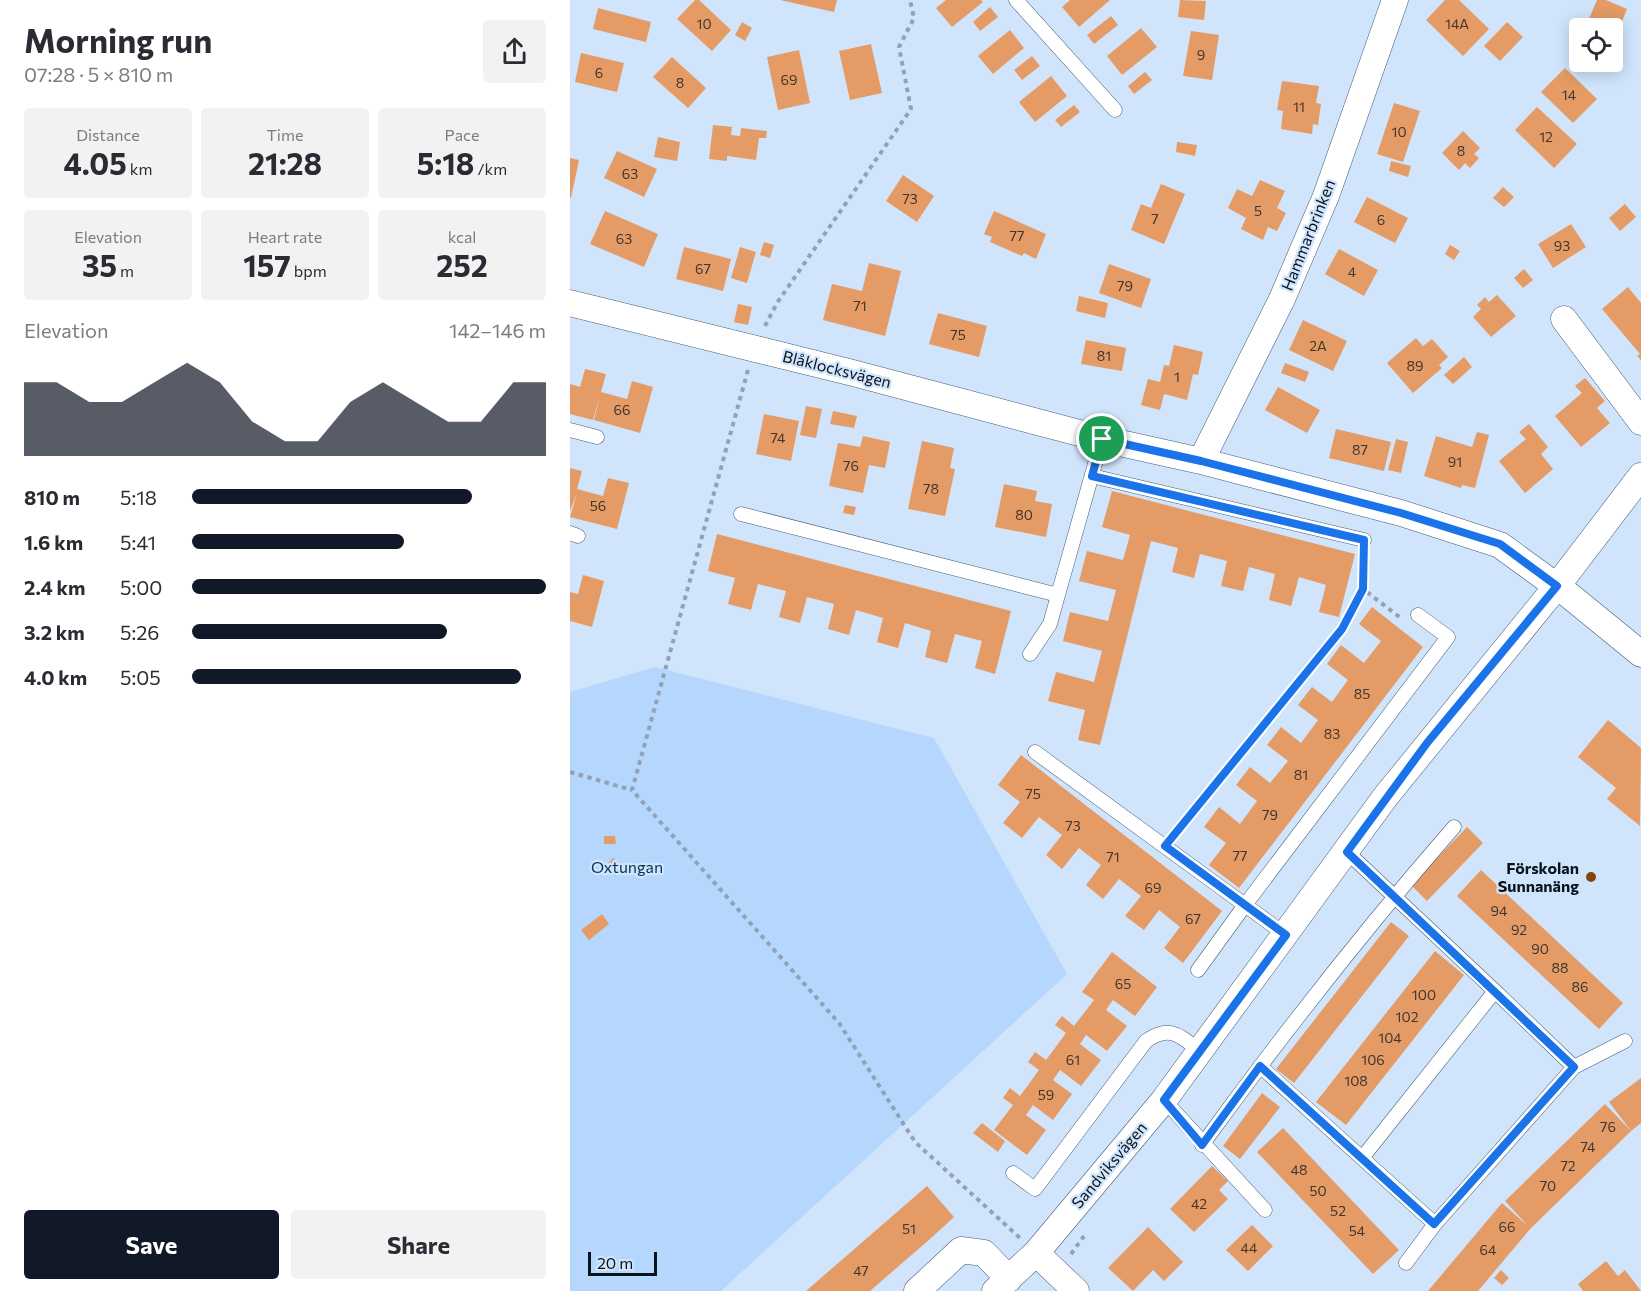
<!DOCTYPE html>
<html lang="en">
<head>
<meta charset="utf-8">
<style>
  body { margin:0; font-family:Commissioner,sans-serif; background:#f2f2f3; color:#2b2b33; height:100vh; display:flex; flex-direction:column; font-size:22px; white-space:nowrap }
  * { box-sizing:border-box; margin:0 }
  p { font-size:20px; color:#7c7c81 }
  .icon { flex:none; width:33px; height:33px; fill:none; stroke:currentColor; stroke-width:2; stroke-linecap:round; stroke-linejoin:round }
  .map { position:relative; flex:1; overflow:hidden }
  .details { display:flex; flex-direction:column; background:#fff; width:570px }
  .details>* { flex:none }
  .fabs { position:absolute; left:999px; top:18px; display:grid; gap:12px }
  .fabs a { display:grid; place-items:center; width:54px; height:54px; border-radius:6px; background:#fff; box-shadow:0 3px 15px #0003; font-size:30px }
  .scale { position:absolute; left:18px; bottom:15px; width:69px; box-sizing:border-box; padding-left:6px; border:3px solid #0a131d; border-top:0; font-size:16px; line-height:21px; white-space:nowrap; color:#0a131d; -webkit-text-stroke:4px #d0e5fc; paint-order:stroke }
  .pin { position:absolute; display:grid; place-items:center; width:51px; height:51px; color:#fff; margin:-26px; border:3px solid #fff; border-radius:50%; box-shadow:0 2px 6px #0007 }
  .round { display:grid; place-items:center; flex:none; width:63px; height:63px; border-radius:6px; background:#f2f2f3 }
  .summary { display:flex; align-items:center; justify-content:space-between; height:102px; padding:0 24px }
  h1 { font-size:33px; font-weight:700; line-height:45px }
  .stats { display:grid; grid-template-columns:repeat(3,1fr); gap:9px; height:102px; padding:6px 24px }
  .stats div { display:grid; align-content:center; border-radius:6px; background:#f2f2f3; text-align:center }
  .stats b { font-size:30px; font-weight:700 }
  .stats small { font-size:16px; font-weight:400 }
  .stats p { font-size:16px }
  .chart { height:168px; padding:12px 24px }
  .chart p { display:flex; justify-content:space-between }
  .chart svg { width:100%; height:108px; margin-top:6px; fill:#111827; opacity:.7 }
  .primary-button { display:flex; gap:12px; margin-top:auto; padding:12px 24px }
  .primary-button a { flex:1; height:69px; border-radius:6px; background:#111827; color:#fff; font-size:24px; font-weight:700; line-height:69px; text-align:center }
  .primary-button a+a { background:#f2f2f3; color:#2b2b33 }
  ul { padding:0 24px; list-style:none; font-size:20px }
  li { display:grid; grid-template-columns:96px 72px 1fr; align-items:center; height:45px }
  li i { height:15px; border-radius:8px; background:#111827 }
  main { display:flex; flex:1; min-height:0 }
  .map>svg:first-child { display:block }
  .green { fill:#b5d7fd }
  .building { fill:#e49b65 }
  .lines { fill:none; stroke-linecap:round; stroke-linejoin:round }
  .lane-casing { stroke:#455b74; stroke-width:15 }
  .street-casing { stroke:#455b74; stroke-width:27 }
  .path { stroke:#91a2b5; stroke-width:4; stroke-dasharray:4.5 4.5; stroke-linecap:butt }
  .lane { stroke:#fff; stroke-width:14 }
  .street { stroke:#fff; stroke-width:26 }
  .route-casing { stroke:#fff; stroke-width:12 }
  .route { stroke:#1a73e8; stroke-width:8 }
  .poi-dot { fill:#844507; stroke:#d0e5fc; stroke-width:2 }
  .labels { text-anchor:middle; stroke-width:4.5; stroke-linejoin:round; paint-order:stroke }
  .number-label { font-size:14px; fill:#40352f }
  .street-label { font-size:16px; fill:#0a131d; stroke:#d0e5fc }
  .park-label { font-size:16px; fill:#052f58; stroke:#d0e5fc }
  .poi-label { font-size:16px; font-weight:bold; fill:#0a131d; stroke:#d0e5fc; text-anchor:end }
</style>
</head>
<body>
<main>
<section class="details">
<div class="summary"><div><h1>Morning run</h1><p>07:28 · 5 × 810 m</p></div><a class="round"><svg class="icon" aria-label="share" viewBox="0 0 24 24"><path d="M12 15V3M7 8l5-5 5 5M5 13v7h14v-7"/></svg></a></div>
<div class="stats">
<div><p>Distance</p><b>4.05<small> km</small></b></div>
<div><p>Time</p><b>21:28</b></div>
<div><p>Pace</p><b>5:18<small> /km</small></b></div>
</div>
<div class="stats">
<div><p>Elevation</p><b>35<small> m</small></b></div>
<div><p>Heart rate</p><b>157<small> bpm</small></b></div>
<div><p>kcal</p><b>252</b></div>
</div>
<div class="chart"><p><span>Elevation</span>142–146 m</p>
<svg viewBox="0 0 160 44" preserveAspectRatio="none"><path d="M0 44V14L10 14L20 22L30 22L40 14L50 6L60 14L70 30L80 38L90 38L100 22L110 14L120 22L130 30L140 30L150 14L160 14V44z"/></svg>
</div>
<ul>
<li><b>810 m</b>5:18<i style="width:79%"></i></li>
<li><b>1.6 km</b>5:41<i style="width:60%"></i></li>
<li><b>2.4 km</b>5:00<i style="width:100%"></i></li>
<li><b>3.2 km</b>5:26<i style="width:72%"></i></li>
<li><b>4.0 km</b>5:05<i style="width:93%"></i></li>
</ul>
<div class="primary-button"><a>Save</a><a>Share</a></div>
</section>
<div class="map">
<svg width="1071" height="1291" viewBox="0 0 1071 1291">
  <rect width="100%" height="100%" fill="#d0e5fc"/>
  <path class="green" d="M 85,667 L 364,738 L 497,974 L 151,1291 L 0,1291 L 0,692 Z"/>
  <path class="building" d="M 125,0 L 129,0 L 161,30 L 142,51 L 107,19 Z
    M 210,0 L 267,0 L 264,12 Z
    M 376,0 L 411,0 L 413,2 L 382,27 L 366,8 Z
    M 500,0 L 540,0 L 509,27 L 492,7 Z
    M 610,0 L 636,1 L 634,20 L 608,17 Z
    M 875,0 L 889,0 L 919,29 L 893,56 L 856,20 Z
    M 1027,0 L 1036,0 L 1057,9 L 1043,43 L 1042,28 L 1015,28 Z
    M 420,7 L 428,17 L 410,31 L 403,22 Z
    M 28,8 L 81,22 L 76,42 L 23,29 Z
    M 541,16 L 548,25 L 524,44 L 517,35 Z
    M 172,22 L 182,28 L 175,41 L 165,35 Z
    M 937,22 L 953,37 L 930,61 L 914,46 Z
    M 571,28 L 587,47 L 552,75 L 537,56 Z
    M 440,30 L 454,48 L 423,74 L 408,56 Z
    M 621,31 L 649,35 L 642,80 L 613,76 Z
    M 301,44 L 312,93 L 280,100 L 269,51 Z
    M 229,50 L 240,103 L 208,110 L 197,57 Z
    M 11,53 L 54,63 L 47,92 L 5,82 Z
    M 462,56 L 470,66 L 452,80 L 444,70 Z
    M 102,57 L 136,88 L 118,108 L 83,77 Z
    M 995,68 L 1027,99 L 1003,123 L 971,92 Z
    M 575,72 L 582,80 L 564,94 L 558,86 Z
    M 481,76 L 497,96 L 465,122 L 449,102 Z
    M 712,81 L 749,86 L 746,103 L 751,104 L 748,125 L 743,124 L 742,134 L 711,129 L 713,111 L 707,110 Z
    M 824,103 L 850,111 L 833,162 L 807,154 Z
    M 504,105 L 510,112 L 491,127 L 485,120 Z
    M 967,107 L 1007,144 L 984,168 L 945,130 Z
    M 143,125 L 162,127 L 161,135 L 170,136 L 171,128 L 197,131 L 196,138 L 189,138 L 186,160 L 157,156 L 157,161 L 139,159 Z
    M 893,131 L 910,148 L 904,154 L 909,158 L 900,168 L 895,163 L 889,170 L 872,153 Z
    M 88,137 L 110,142 L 107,161 L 84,157 Z
    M 607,142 L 627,145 L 625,156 L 606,152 Z
    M 47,151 L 87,169 L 74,197 L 34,178 Z
    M 0,158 L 9,160 L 1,198 L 0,198 Z
    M 821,161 L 841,166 L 838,177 L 819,171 Z
    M 333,175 L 364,196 L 347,222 L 316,201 Z
    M 690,180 L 715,191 L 707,208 L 716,213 L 707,231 L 698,227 L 693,240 L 671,229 L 676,218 L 658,208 L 667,189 L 682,196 Z
    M 591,184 L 615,194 L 594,244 L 561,230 L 571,204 L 581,208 Z
    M 933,187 L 944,197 L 934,207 L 923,198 Z
    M 797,197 L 838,218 L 825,243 L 784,222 Z
    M 1055,204 L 1066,217 L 1050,231 L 1039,218 Z
    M 35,211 L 88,234 L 74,267 L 20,244 Z
    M 424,211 L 476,234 L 466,259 L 454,253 L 452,256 L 420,242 L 422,237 L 414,234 Z
    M 1001,224 L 1016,247 L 983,268 L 968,244 Z
    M 194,242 L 204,245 L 200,258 L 190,255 Z
    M 880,245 L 890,251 L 884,260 L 875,254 Z
    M 114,247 L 161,259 L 153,291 L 106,279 Z
    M 170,247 L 186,252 L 177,283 L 161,278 Z
    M 769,249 L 808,270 L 794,296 L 755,274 Z
    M 299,263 L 331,271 L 315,336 L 253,320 L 262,284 L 292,291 Z
    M 539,264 L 581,279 L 571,308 L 529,293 Z
    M 954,269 L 963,280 L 953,288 L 944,278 Z
    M 1058,287 L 1071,303 L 1071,360 L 1067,356 L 1070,354 L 1032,309 Z
    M 927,295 L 946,316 L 921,337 L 903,317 L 911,309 L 907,305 L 915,297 L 919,302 Z
    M 509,296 L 538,303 L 535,318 L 506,311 Z
    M 168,304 L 182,307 L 178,325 L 164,322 Z
    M 368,313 L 417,326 L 409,357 L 359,344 Z
    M 733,320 L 777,341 L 763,371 L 719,350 Z
    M 846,338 L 853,346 L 862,339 L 878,357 L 869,365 L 872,368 L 843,393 L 817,363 Z
    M 516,340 L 556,348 L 552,371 L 511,364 Z
    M 604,345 L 633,352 L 628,375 L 623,374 L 617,400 L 594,394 L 590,410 L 571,405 L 578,379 L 590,382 L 594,365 L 599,366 Z
    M 894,357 L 902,367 L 883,384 L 874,375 Z
    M 715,363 L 739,372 L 735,382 L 711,373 Z
    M 15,369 L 36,374 L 31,392 L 57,399 L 62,381 L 83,387 L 70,433 L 24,420 L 30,396 L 23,420 L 0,414 L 0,384 L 10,387 Z
    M 1015,378 L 1035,401 L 1027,408 L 1040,423 L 1011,447 L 985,416 L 1012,393 L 1005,386 Z
    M 708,387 L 750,410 L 737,433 L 695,410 Z
    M 236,406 L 252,409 L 246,438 L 230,435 Z
    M 263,411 L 287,416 L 284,428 L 260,424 Z
    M 194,414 L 229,421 L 221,461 L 186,454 Z
    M 959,424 L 978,447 L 971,454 L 983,469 L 955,493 L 929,461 L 956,439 L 949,432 Z
    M 766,429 L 821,442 L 814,471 L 759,458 Z
    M 907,432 L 919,435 L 905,488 L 892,485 L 891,488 L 854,476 L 866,436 L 902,447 Z
    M 293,436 L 320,442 L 315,468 L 299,465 L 293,493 L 259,486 L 268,443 L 290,447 Z
    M 826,439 L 838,442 L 831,473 L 818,470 Z
    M 352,441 L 384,448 L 380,468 L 385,469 L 375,516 L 338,509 Z
    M 0,468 L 12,471 L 7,489 L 33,496 L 38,478 L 59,483 L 47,529 L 0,517 L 7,493 L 0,511 Z
    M 434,484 L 467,491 L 465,501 L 482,504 L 476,537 L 425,527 Z
    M 542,491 L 785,554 L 769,617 L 749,612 L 756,585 L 729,577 L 721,606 L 699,600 L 705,574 L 679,567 L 673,591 L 651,586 L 657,561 L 630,554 L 624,578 L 602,572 L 608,548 L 581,541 L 530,745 L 508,740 L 515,710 L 478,701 L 486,672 L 524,682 L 532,651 L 493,641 L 500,612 L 538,621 L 546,590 L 509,581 L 517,551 L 553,560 L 560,535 L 532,527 Z
    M 275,505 L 286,507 L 284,515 L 273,513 Z
    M 147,534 L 441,611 L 425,674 L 405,668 L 412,641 L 385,634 L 377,663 L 355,657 L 361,631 L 335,623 L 328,648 L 307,642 L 313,618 L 286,610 L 279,635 L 258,629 L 264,604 L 237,597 L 230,623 L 209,617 L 216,591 L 188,584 L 181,610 L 158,604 L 165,578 L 138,571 Z
    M 13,575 L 34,581 L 22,627 L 0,621 L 0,592 L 8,594 Z
    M 802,607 L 853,647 L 669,888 L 639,865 L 656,843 L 634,827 L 649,807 L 670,824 L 687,801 L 666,785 L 680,767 L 700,783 L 718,761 L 697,745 L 711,727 L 731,743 L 748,720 L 728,705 L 742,687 L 762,702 L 778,680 L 757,664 L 771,645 L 794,663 L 811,641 L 789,624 Z
    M 1038,720 L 1071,748 L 1070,826 L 1037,799 L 1046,788 L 1008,757 Z
    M 451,755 L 652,911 L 613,963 L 594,948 L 610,927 L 589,910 L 574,930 L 555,916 L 571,896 L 549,879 L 533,899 L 516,885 L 531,865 L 509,848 L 492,869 L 476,855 L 492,835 L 469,817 L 452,838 L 433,823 L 450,802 L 428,785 Z
    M 897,827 L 913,843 L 857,901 L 841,885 Z
    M 34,836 L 45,836 L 46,844 L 34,844 Z
    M 43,858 L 53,867 L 45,876 L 35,867 Z
    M 911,870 L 1053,1003 L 1029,1029 L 887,896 Z
    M 32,914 L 39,924 L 19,940 L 11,930 Z
    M 821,922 L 839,936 L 724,1083 L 706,1069 Z
    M 865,951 L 894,975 L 776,1125 L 746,1102 Z
    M 542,952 L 587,987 L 565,1016 L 543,1000 L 536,1010 L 557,1026 L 537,1051 L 516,1035 L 510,1044 L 531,1060 L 511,1086 L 490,1070 L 483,1080 L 502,1094 L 483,1120 L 463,1105 L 456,1115 L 476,1130 L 457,1155 L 424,1130 L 443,1105 L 433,1098 L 440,1088 L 450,1096 L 469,1070 L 458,1062 L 465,1052 L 476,1060 L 496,1033 L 485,1025 L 492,1016 L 504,1026 L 524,1000 L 512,992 Z
    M 1071,1078 L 1071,1123 L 1061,1131 L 1039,1102 Z
    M 692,1093 L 710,1107 L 670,1159 L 653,1146 Z
    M 1035,1104 L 1061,1131 L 961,1228 L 908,1291 L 858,1291 L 932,1203 L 958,1226 L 935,1201 Z
    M 412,1123 L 435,1141 L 428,1152 L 403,1133 Z
    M 713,1128 L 829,1250 L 803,1274 L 687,1152 Z
    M 642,1166 L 658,1181 L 649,1190 L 658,1199 L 624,1232 L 600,1209 Z
    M 357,1186 L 384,1217 L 360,1239 L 300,1291 L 236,1291 Z
    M 682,1225 L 703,1246 L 678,1271 L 656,1250 Z
    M 578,1227 L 613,1262 L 594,1281 L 583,1270 L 563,1291 L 538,1268 Z
    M 1036,1261 L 1048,1276 L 1055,1270 L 1071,1291 L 1013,1291 L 1008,1284 Z
    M 931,1270 L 939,1278 L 932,1285 L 924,1278 Z"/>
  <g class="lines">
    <g class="lane-casing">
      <path id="lane" d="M 446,0 L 545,110
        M 0,430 L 27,437
        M 522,476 L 794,540
        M 171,514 L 488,595 L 532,439
        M 0,533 L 8,536
        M 460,654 L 480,624 L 488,595
        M 465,752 L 675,905 L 628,970
        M 777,852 L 925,991 L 792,1158
        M 716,935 L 675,905 L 878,637 L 848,615
        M 925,991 L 1004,1067
        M 690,1066 L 865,1224
        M 594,1100 L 695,1210
        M 632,1145 C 712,1035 795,929 884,827
        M 443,1173 L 465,1189 L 576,1041 C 600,1024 610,1036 630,1051
        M 836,1263 L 865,1224 L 1004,1067 L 1055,1041"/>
    </g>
    <g class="street-casing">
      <path id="street" d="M 0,303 L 283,373 L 532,439 L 631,461 L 831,513 L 930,545 L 1000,596 L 1071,654
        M 994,319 L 1071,422
        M 631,461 L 712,299 L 756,196 L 825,0
        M 466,1253 L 506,1291
        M 347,1291 L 391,1250 L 414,1253 L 439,1279
        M 425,1291 L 466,1253 L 594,1100 L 816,796 L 987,586 L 1071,476"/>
    </g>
    <path class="path" d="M 195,326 L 207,303 L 341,109 L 329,47 L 344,18 L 340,0
      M 178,370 L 62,790 L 269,1023 L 345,1142 L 450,1238
      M 793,589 L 794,557
      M 0,772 L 62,790
      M 605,834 L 773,629 L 793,589 L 832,619
      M 501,1254 L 514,1236"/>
    <use href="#lane" class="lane"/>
    <use href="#street" class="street"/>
  </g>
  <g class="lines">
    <g class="route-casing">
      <path id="route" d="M 532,439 L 631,461 L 831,513 L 930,544 L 987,586 L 857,743 L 777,852 L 1004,1067 L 864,1224 L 690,1066 L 632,1145 L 594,1100 L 716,935 L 595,846 L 772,629 L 793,589 L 794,540 L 522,476 Z"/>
    </g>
    <use href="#route" class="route"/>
  </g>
  <circle class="poi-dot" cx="1021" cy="877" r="6"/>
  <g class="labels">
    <g class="number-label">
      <text x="134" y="29">10</text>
      <text x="887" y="29">14A</text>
      <text x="631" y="60">9</text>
      <text x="29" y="78">6</text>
      <text x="219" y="85">69</text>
      <text x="110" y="88">8</text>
      <text x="999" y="100">14</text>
      <text x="729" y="112">11</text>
      <text x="829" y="137">10</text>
      <text x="976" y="142">12</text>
      <text x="891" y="156">8</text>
      <text x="60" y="179">63</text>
      <text x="340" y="204">73</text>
      <text x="688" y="216">5</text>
      <text x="585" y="224">7</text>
      <text x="811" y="225">6</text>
      <text x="447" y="241">77</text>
      <text x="54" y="244">63</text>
      <text x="992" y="251">93</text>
      <text x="133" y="274">67</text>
      <text x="782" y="277">4</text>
      <text x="555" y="291">79</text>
      <text x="290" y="311">71</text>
      <text x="388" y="340">75</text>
      <text x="748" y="351">2A</text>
      <text x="534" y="361">81</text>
      <text x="845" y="371">89</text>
      <text x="607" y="382">1</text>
      <text x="52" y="415">66</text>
      <text x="208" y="443">74</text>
      <text x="790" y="455">87</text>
      <text x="885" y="467">91</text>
      <text x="281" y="471">76</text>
      <text x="361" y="494">78</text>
      <text x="28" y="511">56</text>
      <text x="454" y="520">80</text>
      <text x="792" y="699">85</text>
      <text x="762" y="739">83</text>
      <text x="731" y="780">81</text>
      <text x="463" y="799">75</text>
      <text x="700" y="820">79</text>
      <text x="503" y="831">73</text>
      <text x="670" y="861">77</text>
      <text x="543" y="862">71</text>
      <text x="583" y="893">69</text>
      <text x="929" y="916">94</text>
      <text x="623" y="924">67</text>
      <text x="949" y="935">92</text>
      <text x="970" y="954">90</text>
      <text x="990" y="973">88</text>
      <text x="553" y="989">65</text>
      <text x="1010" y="992">86</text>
      <text x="854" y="1000">100</text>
      <text x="837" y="1022">102</text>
      <text x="820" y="1043">104</text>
      <text x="503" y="1065">61</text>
      <text x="803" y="1065">106</text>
      <text x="786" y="1086">108</text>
      <text x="476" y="1100">59</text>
      <text x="1038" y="1132">76</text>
      <text x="1018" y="1152">74</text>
      <text x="998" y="1171">72</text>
      <text x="729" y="1175">48</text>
      <text x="978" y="1191">70</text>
      <text x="748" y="1196">50</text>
      <text x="629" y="1209">42</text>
      <text x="768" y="1216">52</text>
      <text x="937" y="1232">66</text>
      <text x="339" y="1234">51</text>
      <text x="787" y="1236">54</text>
      <text x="679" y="1253">44</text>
      <text x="918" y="1255">64</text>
      <text x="291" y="1276">47</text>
    </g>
    <g class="street-label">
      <text transform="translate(738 235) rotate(-68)" y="6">Hammarbrinken</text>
      <text transform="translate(267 369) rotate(14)" y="6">Blåklocksvägen</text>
      <text transform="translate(539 1165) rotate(-50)" y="6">Sandviksvägen</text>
    </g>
    <g class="park-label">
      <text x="57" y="873">Oxtungan</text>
    </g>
    <g class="poi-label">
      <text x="1009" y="874">Förskolan<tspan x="1009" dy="18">Sunnanäng</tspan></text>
    </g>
  </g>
</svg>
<div class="fabs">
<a><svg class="icon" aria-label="locate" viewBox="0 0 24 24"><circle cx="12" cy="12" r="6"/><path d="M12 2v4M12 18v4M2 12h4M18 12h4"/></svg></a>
</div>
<div class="scale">20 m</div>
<div class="pin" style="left:532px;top:439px;background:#1e9e55"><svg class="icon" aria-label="arrive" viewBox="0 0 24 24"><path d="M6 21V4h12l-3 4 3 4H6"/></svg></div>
</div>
</main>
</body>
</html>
